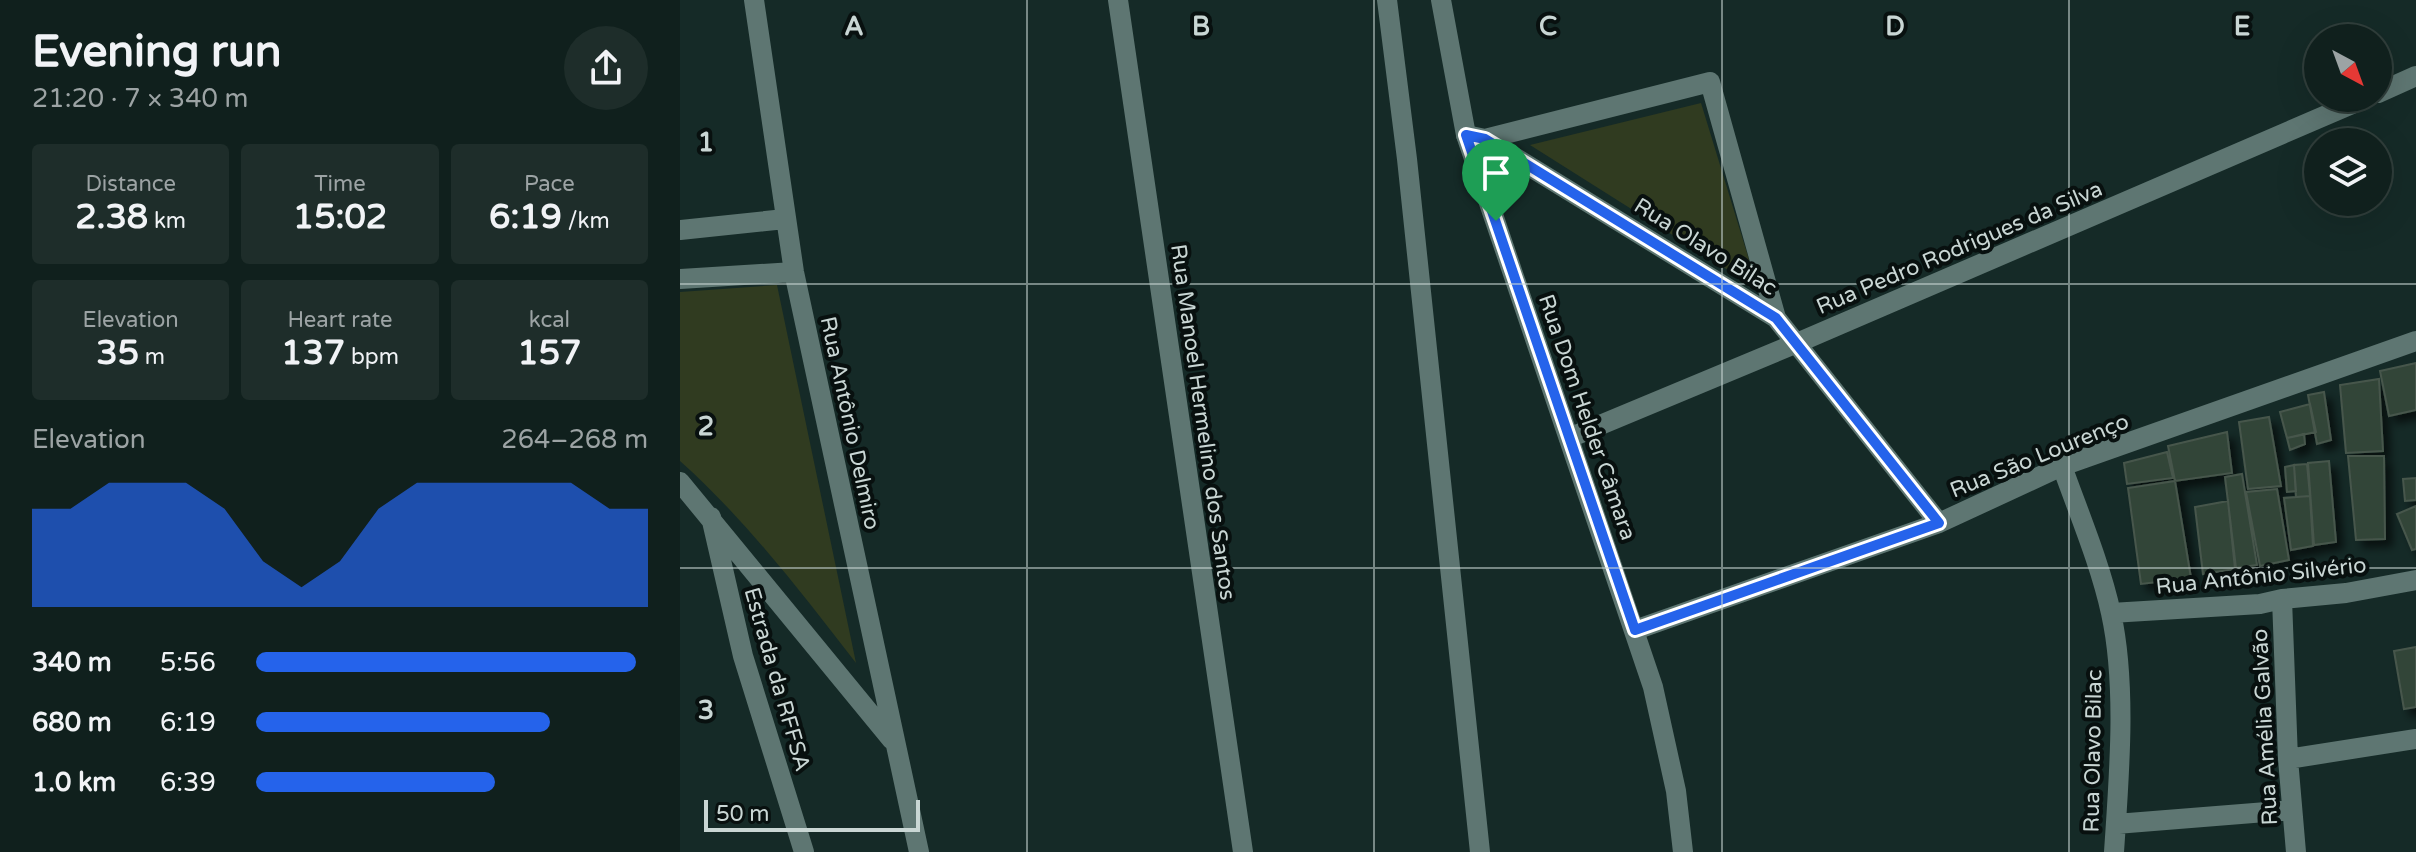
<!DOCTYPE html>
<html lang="en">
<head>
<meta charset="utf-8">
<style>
  body { margin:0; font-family:"Varela Round",sans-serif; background:#1e2d2a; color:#f1f3f6; height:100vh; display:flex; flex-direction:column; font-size:30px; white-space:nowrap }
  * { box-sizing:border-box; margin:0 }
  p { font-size:26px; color:#9ca3a4 }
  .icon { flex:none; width:44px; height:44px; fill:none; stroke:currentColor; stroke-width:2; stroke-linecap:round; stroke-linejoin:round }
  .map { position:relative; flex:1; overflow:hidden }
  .side { display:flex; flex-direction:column; background:#10201d; width:680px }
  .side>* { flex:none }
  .needle { width:52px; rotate:139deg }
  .controls { position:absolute; left:1624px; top:24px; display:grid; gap:16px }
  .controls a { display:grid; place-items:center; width:88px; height:88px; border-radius:50%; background:#10201d; box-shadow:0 8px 32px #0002,0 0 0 2px #303e3b; font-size:40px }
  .scale { position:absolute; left:24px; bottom:20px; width:216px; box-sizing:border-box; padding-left:8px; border:4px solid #c9d6d4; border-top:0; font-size:22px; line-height:28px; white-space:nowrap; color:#c9d6d4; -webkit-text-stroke:6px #08100f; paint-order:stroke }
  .pin { position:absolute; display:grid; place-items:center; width:68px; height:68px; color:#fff; margin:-82px -34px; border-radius:50% 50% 50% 0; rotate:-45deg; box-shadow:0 0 8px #0007 }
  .pin .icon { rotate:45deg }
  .round { display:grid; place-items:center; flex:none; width:84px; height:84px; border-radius:42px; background:#1e2d2a }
  .summary { display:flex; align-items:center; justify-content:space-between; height:136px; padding:0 32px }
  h1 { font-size:44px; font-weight:700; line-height:60px }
  .stats { display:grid; grid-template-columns:repeat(3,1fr); gap:12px; height:136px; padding:8px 32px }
  .stats div { display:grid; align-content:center; border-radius:8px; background:#1e2d2a; text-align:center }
  .stats b { font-size:34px; font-weight:700 }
  .stats small { font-size:22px; font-weight:400 }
  .stats p { font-size:22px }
  .chart { height:224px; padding:16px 32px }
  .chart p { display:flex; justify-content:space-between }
  .chart svg { width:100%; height:144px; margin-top:8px; fill:#2563eb; opacity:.7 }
  ul { padding:0 32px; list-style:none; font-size:26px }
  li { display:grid; grid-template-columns:128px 96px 1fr; align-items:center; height:60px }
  li i { height:20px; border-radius:10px; background:#2563eb }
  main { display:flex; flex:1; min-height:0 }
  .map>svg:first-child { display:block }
  .green { fill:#303b20 }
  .building { fill:#334439; stroke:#47574c; stroke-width:2; filter:url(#shadow) }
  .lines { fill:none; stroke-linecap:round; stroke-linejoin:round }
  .minor { stroke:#5e7672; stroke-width:20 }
  .tertiary { stroke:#5e7672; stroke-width:20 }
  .route-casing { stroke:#fff; stroke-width:16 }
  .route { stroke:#2563eb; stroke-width:10 }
  .grid { fill:none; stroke:#c9d6d4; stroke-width:2; stroke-opacity:0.55 }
  .labels { text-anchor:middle; stroke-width:8; stroke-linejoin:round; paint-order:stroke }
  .street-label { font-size:22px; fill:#c9d6d4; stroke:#08100f }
  .grid-label { font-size:26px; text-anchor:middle; font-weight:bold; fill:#c9d6d4; stroke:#08100f; stroke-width:8; stroke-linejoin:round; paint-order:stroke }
</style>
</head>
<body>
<main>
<section class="side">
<div class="summary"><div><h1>Evening run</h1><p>21:20 · 7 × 340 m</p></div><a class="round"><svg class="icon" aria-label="share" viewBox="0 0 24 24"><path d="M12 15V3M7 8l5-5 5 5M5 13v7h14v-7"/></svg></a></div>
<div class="stats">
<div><p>Distance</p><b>2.38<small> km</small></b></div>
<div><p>Time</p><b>15:02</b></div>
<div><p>Pace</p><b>6:19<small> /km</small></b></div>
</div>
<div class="stats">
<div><p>Elevation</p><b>35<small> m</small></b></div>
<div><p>Heart rate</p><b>137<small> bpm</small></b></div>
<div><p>kcal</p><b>157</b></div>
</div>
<div class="chart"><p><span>Elevation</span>264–268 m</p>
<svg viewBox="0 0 160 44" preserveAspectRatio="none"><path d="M0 44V14L10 14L20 6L30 6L40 6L50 14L60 30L70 38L80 30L90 14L100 6L110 6L120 6L130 6L140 6L150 14L160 14V44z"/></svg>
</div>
<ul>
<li><b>340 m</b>5:56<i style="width:97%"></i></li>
<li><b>680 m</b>6:19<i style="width:75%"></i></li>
<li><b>1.0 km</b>6:39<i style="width:61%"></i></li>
</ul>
</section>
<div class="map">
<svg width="1736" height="852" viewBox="0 0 1736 852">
  <defs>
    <filter id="shadow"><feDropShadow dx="7" dy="7" stdDeviation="4" flood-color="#0009"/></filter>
  </defs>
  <rect width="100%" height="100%" fill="#152a27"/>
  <path class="green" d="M 1021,103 L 1078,289 L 850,145 Z
    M 97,285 L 176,663 C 121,592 67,521 0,461 L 0,292 Z"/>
  <path class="building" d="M 1736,363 L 1736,410 L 1709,416 L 1700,371 Z
    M 1699,379 L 1703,451 L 1666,453 L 1660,385 Z
    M 1644,392 L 1651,440 L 1637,444 L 1628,395 Z
    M 1630,404 L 1636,432 L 1607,438 L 1600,412 Z
    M 1589,417 L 1601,486 L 1568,489 L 1559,422 Z
    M 1547,432 L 1552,473 L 1495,481 L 1488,446 Z
    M 1624,434 L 1625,444 L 1610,450 L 1607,438 Z
    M 1487,452 L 1493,478 L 1447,484 L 1444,463 Z
    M 1668,456 L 1704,456 L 1705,539 L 1676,540 Z
    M 1649,461 L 1656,542 L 1634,545 L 1628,463 Z
    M 1627,464 L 1630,496 L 1616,497 L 1614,465 Z
    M 1614,465 L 1616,491 L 1607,492 L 1605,467 Z
    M 1562,474 L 1577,565 L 1556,568 L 1545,477 Z
    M 1736,478 L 1736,500 L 1725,501 L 1723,479 Z
    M 1495,481 L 1511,578 L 1461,584 L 1448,488 Z
    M 1597,489 L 1609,560 L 1580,566 L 1566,492 Z
    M 1630,496 L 1633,546 L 1611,550 L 1604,498 Z
    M 1548,501 L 1555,569 L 1523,574 L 1515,507 Z
    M 1736,506 L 1736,549 L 1732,550 L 1717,514 Z
    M 1736,647 L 1736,707 L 1724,709 L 1714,651 Z"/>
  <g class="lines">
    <path class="minor" d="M 74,0 L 114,272 L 239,852
      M 438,0 L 563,852
      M 1698,93 L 1736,76
      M 786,135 L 805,139 L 1096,318 L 1259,523
      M 805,139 L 1030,82 L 1096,318
      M 0,230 L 105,219
      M 0,279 L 114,272
      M 889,438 L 1117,343 L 1686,98
      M 1382,466 C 1399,514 1420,563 1431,613 C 1447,686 1439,777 1434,852
      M 0,482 L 212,740
      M 31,517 L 63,656 L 124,852
      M 1602,599 L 1608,759 L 1616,852
      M 1431,613 L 1580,604 L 1602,599 L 1666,593 L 1736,580
      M 955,630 L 1259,523 L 1382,466 L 1736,341
      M 1608,759 L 1736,739
      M 1436,824 L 1611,810"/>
    <path class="tertiary" d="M 707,0 L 727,159 L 800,852
      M 761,0 L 786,135 L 973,687 L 996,791 L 1003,852"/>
  </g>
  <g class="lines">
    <g class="route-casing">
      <path id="route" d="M 786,135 L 805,139 L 1096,318 L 1259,523 L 955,630 Z"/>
    </g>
    <use href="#route" class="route"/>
  </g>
  <path class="grid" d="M 347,0 L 347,852M 694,0 L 694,852M 1042,0 L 1042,852M 1389,0 L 1389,852M 0,284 L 1736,284M 0,568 L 1736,568"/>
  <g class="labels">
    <g class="street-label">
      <text transform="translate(1026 246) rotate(32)" y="8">Rua Olavo Bilac</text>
      <text transform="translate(1279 247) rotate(-23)" y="8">Rua Pedro Rodrigues da Silva</text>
      <text transform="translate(908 417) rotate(71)" y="8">Rua Dom Helder Câmara</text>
      <text transform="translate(524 422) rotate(82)" y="8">Rua Manoel Hermelino dos Santos</text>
      <text transform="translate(171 423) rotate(78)" y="8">Rua Antônio Delmiro</text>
      <text transform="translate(1359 455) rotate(-22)" y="8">Rua São Lourenço</text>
      <text transform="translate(1581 575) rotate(-6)" y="8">Rua Antônio Silvério</text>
      <text transform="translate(98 679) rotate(74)" y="8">Estrada da RFFSA</text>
      <text transform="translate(1584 727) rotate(-93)" y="8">Rua Amélia Galvão</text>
      <text transform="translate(1412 751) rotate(-89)" y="8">Rua Olavo Bilac</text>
    </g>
  </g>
  <g class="grid-label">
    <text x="174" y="35">A</text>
    <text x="521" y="35">B</text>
    <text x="868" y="35">C</text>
    <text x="1215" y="35">D</text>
    <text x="1562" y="35">E</text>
    <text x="26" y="151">1</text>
    <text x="26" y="435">2</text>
    <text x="26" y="719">3</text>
  </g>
</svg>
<div class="controls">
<a><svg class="needle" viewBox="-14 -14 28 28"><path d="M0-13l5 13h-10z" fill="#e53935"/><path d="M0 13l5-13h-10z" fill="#9ca3a4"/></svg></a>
<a><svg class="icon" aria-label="layers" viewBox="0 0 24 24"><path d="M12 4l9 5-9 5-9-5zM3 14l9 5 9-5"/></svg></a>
</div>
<div class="scale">50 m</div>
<div class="pin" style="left:816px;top:221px;background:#1e9e55"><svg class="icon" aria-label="arrive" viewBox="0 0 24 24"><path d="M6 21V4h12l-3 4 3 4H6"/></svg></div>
</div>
</main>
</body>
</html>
